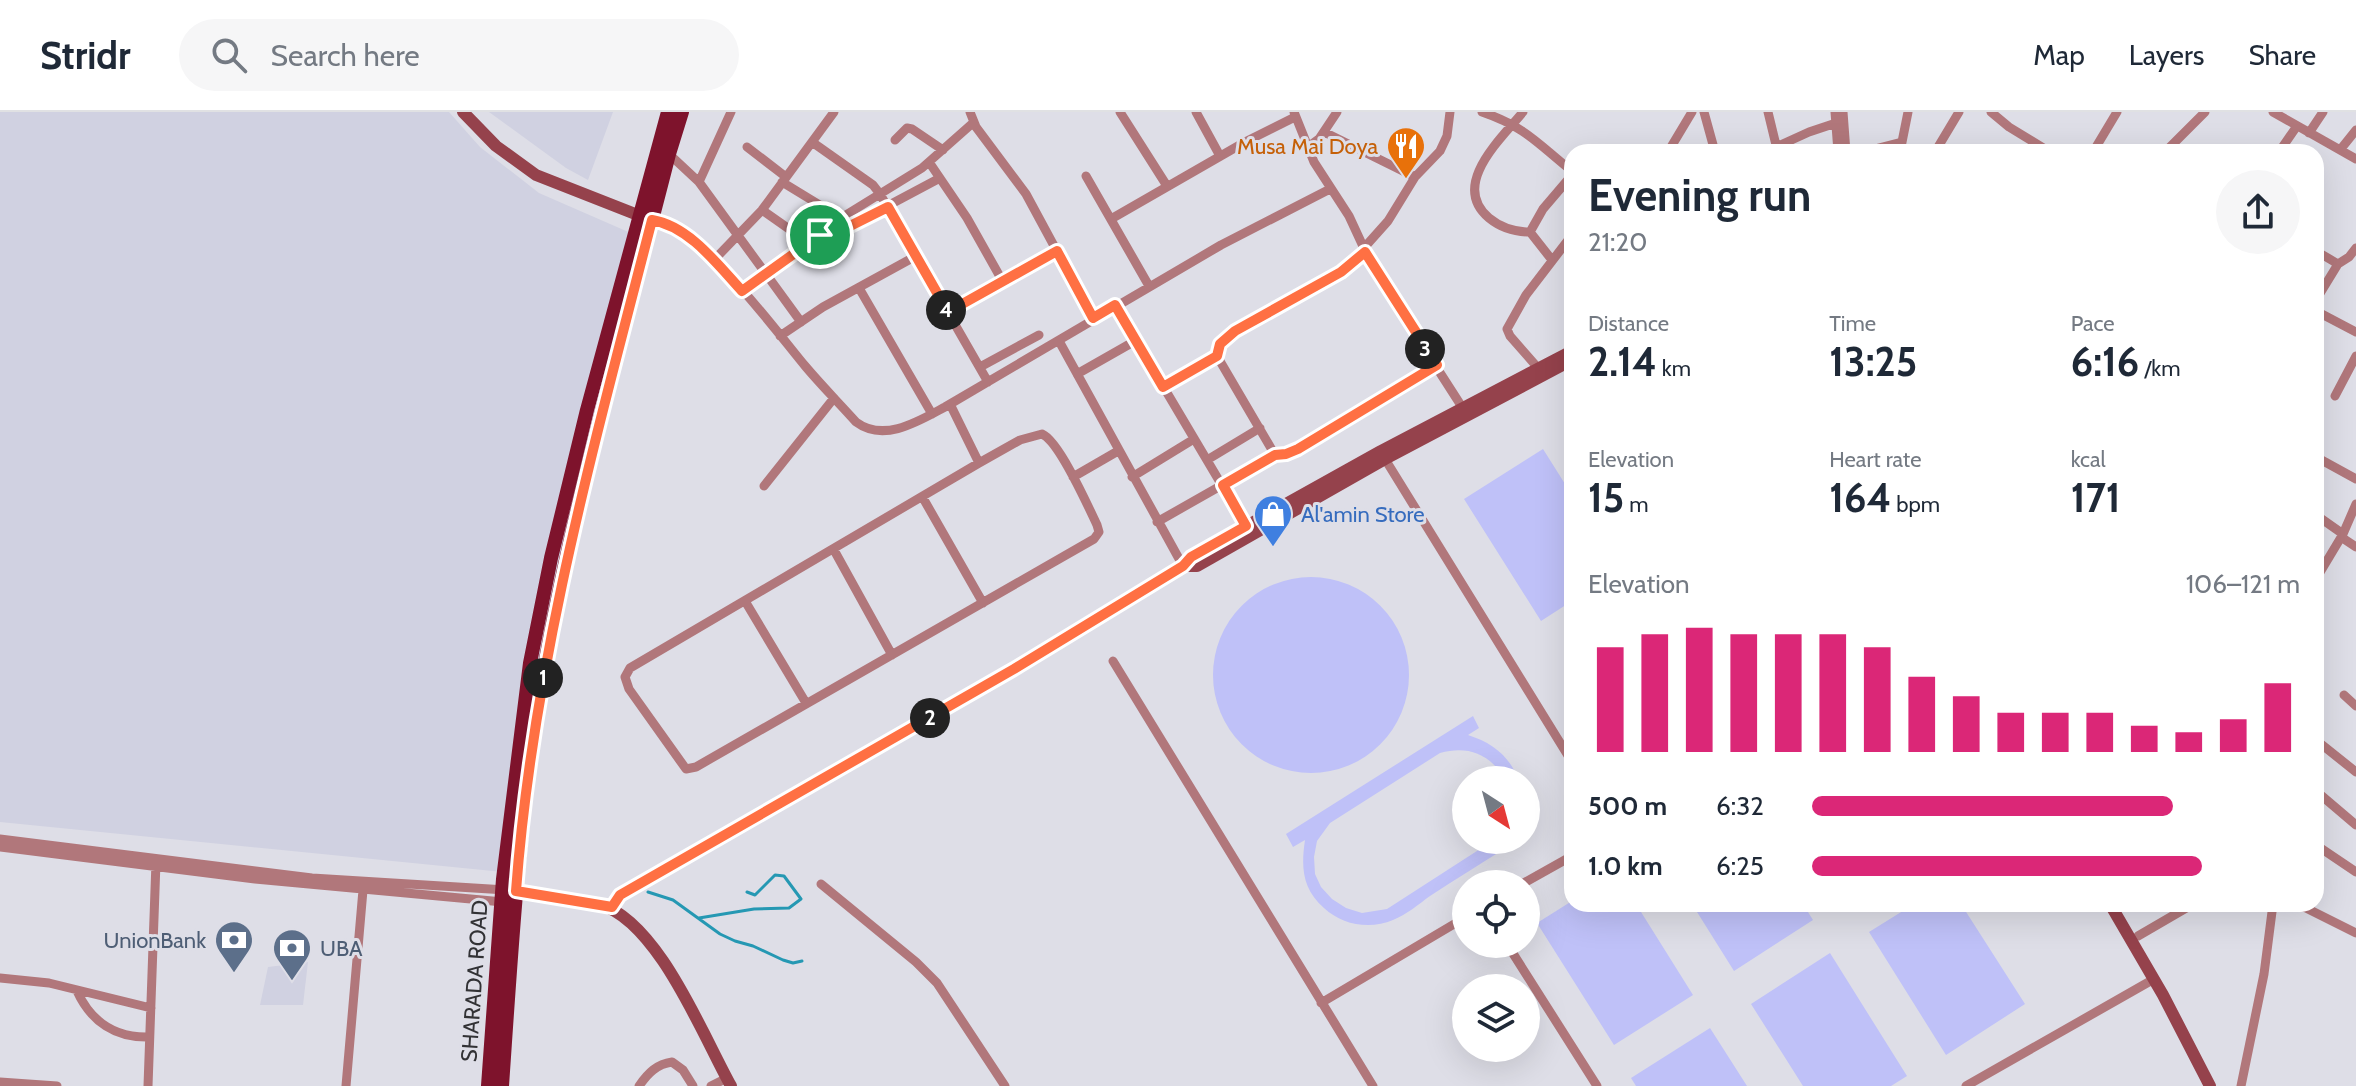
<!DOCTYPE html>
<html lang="en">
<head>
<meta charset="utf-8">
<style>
  body { margin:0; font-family:Cabin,sans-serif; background:#f6f6f7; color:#1f2937; height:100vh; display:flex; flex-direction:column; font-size:30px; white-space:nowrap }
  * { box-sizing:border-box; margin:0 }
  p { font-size:26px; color:#747a83 }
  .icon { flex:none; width:44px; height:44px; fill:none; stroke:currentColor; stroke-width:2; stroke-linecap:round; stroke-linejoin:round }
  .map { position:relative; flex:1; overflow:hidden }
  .drawer { position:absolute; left:1564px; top:32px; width:760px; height:768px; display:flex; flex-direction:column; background:#fff; border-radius:24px; box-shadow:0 8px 32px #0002 }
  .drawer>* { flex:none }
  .needle { width:52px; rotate:144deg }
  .tools { position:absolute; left:1452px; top:654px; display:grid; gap:16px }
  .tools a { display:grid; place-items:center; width:88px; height:88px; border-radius:50%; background:#fff; box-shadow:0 8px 32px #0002; font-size:40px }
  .pin { position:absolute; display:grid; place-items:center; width:68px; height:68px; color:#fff; margin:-34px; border:4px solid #fff; border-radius:50%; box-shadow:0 2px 8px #0007 }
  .km { position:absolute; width:40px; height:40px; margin:-20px; border-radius:50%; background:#222; color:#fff; font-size:22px; line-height:40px; text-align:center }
  .round { display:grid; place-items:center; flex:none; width:84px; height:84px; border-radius:42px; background:#f6f6f7 }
  .head { display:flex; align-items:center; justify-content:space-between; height:136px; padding:0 24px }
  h1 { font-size:44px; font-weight:800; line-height:60px }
  .figures { display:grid; grid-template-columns:repeat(3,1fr); gap:12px; height:136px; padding:8px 24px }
  .figures div { display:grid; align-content:center }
  .figures b { font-size:40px; font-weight:800 }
  .figures small { font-size:22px; font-weight:400 }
  .figures p { font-size:22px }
  .chart { height:224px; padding:16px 24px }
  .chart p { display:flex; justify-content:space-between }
  .chart svg { width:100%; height:144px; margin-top:8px; stroke:#db2777; stroke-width:6 }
  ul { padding:0 24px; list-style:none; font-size:26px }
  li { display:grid; grid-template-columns:128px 96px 1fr; align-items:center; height:60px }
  li i { height:20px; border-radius:10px; background:#db2777 }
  header { display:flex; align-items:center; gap:48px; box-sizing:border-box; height:112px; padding:0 40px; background:#fff; border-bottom:2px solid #e0e1e3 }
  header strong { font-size:38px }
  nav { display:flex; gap:44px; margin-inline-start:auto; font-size:28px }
  .search { width:560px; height:72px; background:#f6f6f7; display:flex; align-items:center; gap:20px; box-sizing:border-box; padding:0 28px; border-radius:44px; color:#747a83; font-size:30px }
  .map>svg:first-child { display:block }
  .built { fill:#d0d1e1 }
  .green { fill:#bfc1f8 }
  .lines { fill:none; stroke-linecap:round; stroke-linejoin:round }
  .stream { stroke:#2598b3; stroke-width:3 }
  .street { stroke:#b1777b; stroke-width:9 }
  .secondary { stroke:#95424c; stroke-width:12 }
  .primary { stroke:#7e132c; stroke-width:14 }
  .route-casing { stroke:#fff; stroke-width:16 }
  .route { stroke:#ff7043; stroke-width:10 }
  .labels { text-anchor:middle; stroke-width:6; stroke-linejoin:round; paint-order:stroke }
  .food-label { font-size:22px; fill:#c56008; stroke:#dedee7; text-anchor:end }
  .shop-label { font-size:22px; fill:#366cbe; stroke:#dedee7; text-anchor:start }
  .service-label { font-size:22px; fill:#4e5e75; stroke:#dedee7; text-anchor:end }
  .street-label { font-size:22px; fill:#323235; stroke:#dedee7 }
</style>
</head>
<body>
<header>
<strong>Stridr</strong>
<div class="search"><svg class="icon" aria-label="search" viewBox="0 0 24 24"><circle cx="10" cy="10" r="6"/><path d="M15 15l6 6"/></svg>Search here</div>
<nav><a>Map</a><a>Layers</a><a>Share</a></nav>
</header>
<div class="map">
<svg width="2356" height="974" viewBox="0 0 2356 974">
  <rect width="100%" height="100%" fill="#dedee7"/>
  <path class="built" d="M 0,0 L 449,0 L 480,35 L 539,81 L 633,122 L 503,760 L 0,710 Z
    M 489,0 L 613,0 L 588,68 L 566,56 Z
    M 308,850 L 303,893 L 260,893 L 268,855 Z"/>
  <path class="green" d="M 1543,337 L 1572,383 L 1572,489 L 1541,509 L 1464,387 Z
    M1213 563a98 98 0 1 1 196 0a98 98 0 1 1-196 0Z
    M 1473,604 L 1479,616 L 1468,623 C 1493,631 1509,644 1519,668 L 1505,668 C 1491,642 1468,633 1440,641 L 1330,711 L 1317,729 L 1314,745 L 1315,762 L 1321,775 L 1332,787 L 1346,796 L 1362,801 L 1387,797 L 1494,728 L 1512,728 L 1509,734 C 1483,750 1456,767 1430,784 C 1419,792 1406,803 1393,808 C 1370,818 1342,813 1324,796 C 1302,777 1301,755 1305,728 L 1293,735 L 1286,722 Z
    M 1572,789 L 1572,792 L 1636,792 L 1693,883 L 1614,933 L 1537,811 Z
    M 1692,792 L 1803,792 L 1813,808 L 1734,859 Z
    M 1914,792 L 1961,792 L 2025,892 L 1946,943 L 1869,820 Z
    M 1830,841 L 1907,964 L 1891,974 L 1803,974 L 1751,892 Z
    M 1710,916 L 1747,974 L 1636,974 L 1631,966 Z"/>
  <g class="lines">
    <path class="stream" d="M 648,780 L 673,788 L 720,822 L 735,829 L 753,834 L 783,848 L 793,851 L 802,849
      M 699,806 L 754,797 L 789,796 L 801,787 L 784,764 L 775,763 L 755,783 L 747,780"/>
    <path class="street" d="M 970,0 L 976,15 L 1026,82 L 1093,206
      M 1120,0 L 1167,74
      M 1196,0 L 1220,44
      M 1294,0 L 1314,50 L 1349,104 L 1374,158 L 1462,295
      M 1482,0 C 1526,15 1538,32 1572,59
      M 1523,0 C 1500,28 1450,73 1489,106 C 1500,115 1515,120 1530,120
      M 1704,0 L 1715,40
      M 1768,0 L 1776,33
      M 1835,0 L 1838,40
      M 1843,0 L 1846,40
      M 1991,0 L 2009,15 L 2050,40
      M 2273,0 L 2356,47
      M 1324,20 L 1415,65
      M 2309,21 L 2323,0
      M 895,28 L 907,16 L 912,17 L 943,38
      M 812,30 L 873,73 L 880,82 L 988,270
      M 747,35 L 786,65
      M 1308,35 L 1319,27 L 1337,0
      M 2340,38 L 2356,18
      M 1668,40 L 1692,0
      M 1765,40 L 1809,20 L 1836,11
      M 1863,40 L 1902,30
      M 1900,40 L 1908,0
      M 1935,40 L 1959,0
      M 2093,40 L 2117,0
      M 2165,40 L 2205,0
      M 2279,40 L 2297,14
      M 669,42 L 699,70 L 801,210
      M 929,50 L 967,106 L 1003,170
      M 1086,64 L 1149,174
      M 699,70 L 731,0
      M 782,70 L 841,106
      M 762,98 L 809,131
      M 1111,107 L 1245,30 L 1295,5
      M 652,108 C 701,115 774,217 806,255 C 822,274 839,291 856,310 C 884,331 919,309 945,295 L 1221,133 L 1330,77
      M 825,122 L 846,116 L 940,66
      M 1363,137 L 1388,109 L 1415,65 L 1440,39 L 1447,24 L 1450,0
      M 2316,139 L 2338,152
      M 1552,148 L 1530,120 L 1543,97 L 1572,63
      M 713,149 L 762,98 L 834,0
      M 859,176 L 932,302
      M 742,179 L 841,106 L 922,56 L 974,10
      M 2316,188 L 2338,152 L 2349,145 L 2356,136
      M 1115,193 L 1246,414
      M 2316,199 L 2356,220
      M 948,200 L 1057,139
      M 780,224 L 823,195 L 916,144
      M 1059,229 L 1183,454
      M 1217,244 L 1275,343
      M 980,255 L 1039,223
      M 1538,256 L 1510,224 L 1507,217 L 1526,183 L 1572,123
      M 1077,262 L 1135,229
      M 1163,275 L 1217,244 L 1220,232 L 1235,219 L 1341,160 L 1365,140
      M 2335,284 L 2356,244
      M 950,292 L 979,351
      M 1042,322 C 1059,329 1088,394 1097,413 L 1099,420 L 1094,427 L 696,655 L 686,657 L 629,577 L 625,565 L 630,556 L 979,351 L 1020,328 Z
      M 2316,345 L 2356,367
      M 1385,347 L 1572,650
      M 1207,348 L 1260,316
      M 1073,365 L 1118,339
      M 1132,365 L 1194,327
      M 764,374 L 834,286
      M 923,386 L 983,491
      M 2316,403 L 2343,422
      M 1157,410 L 1275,343 L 1286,342 L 1298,337 L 1437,253
      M 2341,425 L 2356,435
      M 834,438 L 892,543
      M 2316,467 L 2343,422 L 2356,392
      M 745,489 L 806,591
      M 1113,549 L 1373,974
      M 2344,583 L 2356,594
      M 2316,628 L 2356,660
      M 2316,679 L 2356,713
      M 0,727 L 312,766 L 506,778
      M 2316,733 L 2356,760
      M 0,735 L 255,767 L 503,790
      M 821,772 L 916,850 L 937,871 L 1005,974
      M 1522,772 L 1572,744
      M 2298,792 L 2356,821
      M 2138,824 L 2193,792
      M 1507,832 L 1597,974
      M 0,866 L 49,871 L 151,896
      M 77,879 C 91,910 116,926 149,925
      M 1321,891 L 1466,805
      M 0,970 L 57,974
      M 148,974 L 156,750
      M 346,974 L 363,778
      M 639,974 C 648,961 657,952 672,950 L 683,958 L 693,974
      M 711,974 L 727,966
      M 1966,974 L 2154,867
      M 2241,974 L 2264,862 L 2273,792"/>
    <path class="secondary" d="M 463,0 L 496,34 L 536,63 L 648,107
      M 1183,454 L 1197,454 L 1385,347 L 1572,248
      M 516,779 L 599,792 C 658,809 702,922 731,974
      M 2110,792 L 2163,883 L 2210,974
      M 612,795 L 620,783 L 1014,557 L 1183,454 L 1191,445 L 1381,339 L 1572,239"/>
    <path class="primary" d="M 488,974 L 503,767 L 530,551 L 551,446 L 587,298 L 668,0
      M 502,974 C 512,829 520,684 547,541 C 578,373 627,208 669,42 L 682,0"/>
  </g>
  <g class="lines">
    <g class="route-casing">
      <path id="route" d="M 888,95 L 948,200 L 1057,139 L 1093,206 L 1115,193 L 1163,275 L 1217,244 L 1220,232 L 1235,219 L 1341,160 L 1365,140 L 1437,253 L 1298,337 L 1286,342 L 1275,343 L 1223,373 L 1246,414 L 1191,445 L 1183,454 L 1014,557 L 620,783 L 612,795 L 516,779 C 533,550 595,329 652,108 C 689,114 718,153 742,179 L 820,123 L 846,116 Z"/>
    </g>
    <use href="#route" class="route"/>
  </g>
  <defs>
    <g id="restaurant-pin" transform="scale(2)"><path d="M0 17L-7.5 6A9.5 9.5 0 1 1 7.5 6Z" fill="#e8710a" stroke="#dedee7"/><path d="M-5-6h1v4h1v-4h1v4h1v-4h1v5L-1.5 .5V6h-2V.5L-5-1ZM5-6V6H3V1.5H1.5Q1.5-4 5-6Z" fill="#fff"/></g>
    <g id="shop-pin" transform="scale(2)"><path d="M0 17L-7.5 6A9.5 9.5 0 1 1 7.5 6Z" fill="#3f7fe0" stroke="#dedee7"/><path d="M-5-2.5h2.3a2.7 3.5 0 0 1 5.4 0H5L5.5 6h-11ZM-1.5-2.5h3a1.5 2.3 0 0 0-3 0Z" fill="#fff"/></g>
    <g id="bank-pin" transform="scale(2)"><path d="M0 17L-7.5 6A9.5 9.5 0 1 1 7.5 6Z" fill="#5c6f8a" stroke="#dedee7"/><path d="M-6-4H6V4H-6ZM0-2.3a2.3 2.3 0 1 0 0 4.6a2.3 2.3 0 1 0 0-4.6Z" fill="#fff"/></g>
  </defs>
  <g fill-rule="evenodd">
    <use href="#restaurant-pin" x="1406" y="34"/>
    <use href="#shop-pin" x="1273" y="402"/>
    <use href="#bank-pin" x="234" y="828"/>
    <use href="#bank-pin" x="292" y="836"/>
  </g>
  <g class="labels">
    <g class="food-label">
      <text x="1378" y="42">Musa Mai Doya</text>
    </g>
    <g class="shop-label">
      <text x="1301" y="410">Al'amin Store</text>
    </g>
    <g class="service-label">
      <text x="206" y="836">UnionBank</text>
      <text x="320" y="844" text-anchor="start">UBA</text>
    </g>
    <g class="street-label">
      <text transform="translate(474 869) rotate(-86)" y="8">SHARADA ROAD</text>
    </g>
  </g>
</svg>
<div class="tools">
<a><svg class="needle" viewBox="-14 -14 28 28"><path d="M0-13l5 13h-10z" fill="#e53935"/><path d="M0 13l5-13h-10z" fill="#747a83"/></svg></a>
<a><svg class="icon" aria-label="locate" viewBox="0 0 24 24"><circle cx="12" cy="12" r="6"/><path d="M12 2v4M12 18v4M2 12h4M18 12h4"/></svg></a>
<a><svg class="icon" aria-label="layers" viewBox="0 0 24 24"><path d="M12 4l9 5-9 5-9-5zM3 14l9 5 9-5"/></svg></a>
</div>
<div class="pin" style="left:820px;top:123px;background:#1e9e55"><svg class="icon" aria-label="arrive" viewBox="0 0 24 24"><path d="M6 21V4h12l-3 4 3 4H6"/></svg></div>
<b class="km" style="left:543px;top:566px">1</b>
<b class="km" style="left:930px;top:606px">2</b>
<b class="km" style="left:1425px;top:237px">3</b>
<b class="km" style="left:946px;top:198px">4</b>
<section class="drawer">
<div class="head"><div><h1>Evening run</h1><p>21:20</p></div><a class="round"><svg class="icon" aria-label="share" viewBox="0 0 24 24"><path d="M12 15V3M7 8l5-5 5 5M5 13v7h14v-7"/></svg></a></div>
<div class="figures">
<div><p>Distance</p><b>2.14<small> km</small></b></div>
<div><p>Time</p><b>13:25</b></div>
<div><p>Pace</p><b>6:16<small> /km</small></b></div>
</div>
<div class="figures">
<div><p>Elevation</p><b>15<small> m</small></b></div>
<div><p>Heart rate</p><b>164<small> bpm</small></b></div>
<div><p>kcal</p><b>171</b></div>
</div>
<div class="chart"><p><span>Elevation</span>106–121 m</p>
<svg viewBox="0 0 160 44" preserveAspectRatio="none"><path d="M5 44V12M15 44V8M25 44V6M35 44V8M45 44V8M55 44V8M65 44V12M75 44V21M85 44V27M95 44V32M105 44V32M115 44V32M125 44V36M135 44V38M145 44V34M155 44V23"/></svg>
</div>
<ul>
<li><b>500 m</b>6:32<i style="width:74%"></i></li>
<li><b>1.0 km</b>6:25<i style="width:80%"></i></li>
</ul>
</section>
</div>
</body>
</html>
